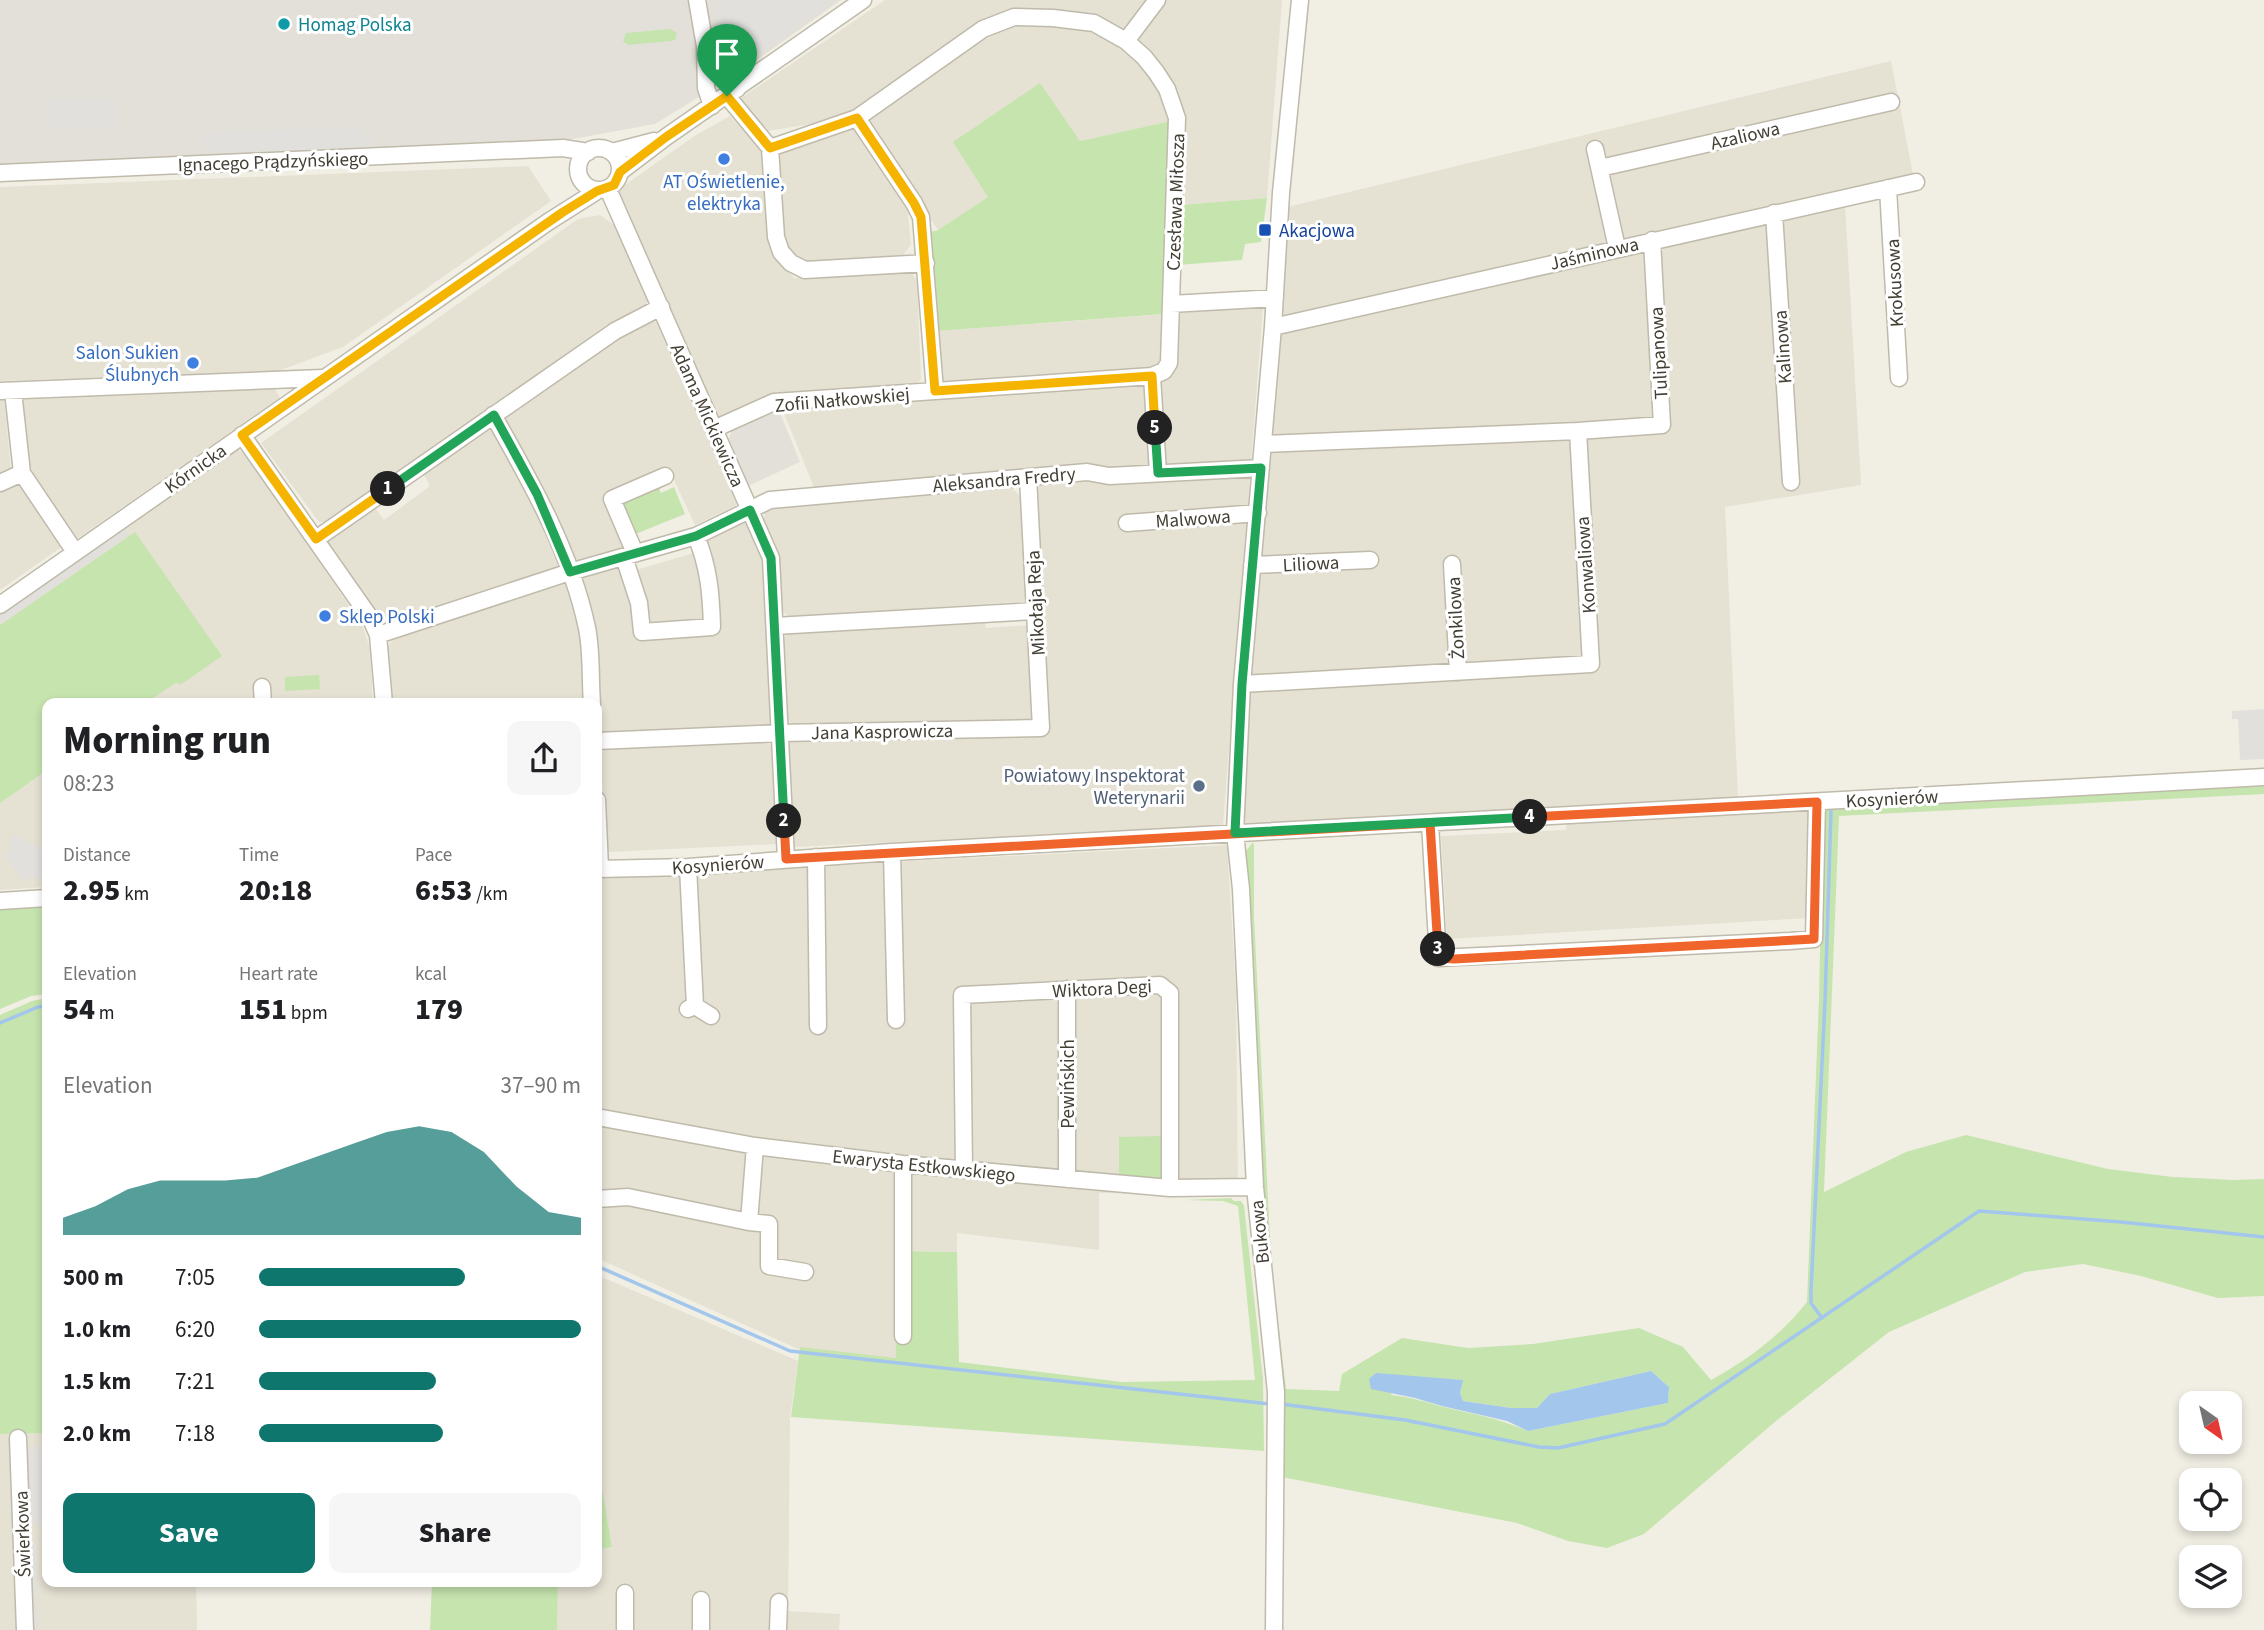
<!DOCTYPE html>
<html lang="en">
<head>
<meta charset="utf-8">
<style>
  body { margin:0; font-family:"Source Sans 3",sans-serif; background:#f6f6f6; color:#202124; height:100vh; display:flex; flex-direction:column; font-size:26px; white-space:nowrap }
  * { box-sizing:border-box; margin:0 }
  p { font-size:23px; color:#757577 }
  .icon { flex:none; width:38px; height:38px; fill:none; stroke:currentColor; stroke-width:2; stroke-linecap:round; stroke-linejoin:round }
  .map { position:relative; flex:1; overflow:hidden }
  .panel { position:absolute; left:42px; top:698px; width:560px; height:889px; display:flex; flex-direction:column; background:#fff; border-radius:14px; box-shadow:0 4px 10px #0003 }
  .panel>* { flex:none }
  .needle { width:46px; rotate:146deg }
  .controls { position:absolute; left:2179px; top:1391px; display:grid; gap:14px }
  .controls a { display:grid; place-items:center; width:63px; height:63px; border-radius:14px; background:#fff; box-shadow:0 4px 10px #0003; font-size:35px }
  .pin { position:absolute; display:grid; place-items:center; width:60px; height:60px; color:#fff; margin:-72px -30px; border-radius:50% 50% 50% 0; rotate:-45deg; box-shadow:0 0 7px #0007 }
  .pin .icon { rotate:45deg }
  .km { position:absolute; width:35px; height:35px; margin:-18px; border-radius:50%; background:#222; color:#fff; font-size:19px; line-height:35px; text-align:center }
  .round { display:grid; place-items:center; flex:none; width:74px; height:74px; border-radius:14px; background:#f6f6f6 }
  .summary { display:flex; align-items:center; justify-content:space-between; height:119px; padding:0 21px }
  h1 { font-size:38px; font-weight:800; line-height:52px }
  .metrics { display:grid; grid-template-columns:repeat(3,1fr); gap:10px; height:119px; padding:7px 21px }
  .metrics div { display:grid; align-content:center }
  .metrics b { font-size:30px; font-weight:800 }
  .metrics small { font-size:19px; font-weight:400 }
  .metrics p { font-size:19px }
  .chart { height:196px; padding:14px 21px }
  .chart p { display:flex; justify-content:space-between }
  .chart svg { width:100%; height:126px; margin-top:7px; fill:#0f766e; opacity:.7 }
  .cta { display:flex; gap:14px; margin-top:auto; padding:14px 21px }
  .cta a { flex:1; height:80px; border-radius:14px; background:#0f766e; color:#fff; font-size:28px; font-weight:800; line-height:80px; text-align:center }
  .cta a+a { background:#f6f6f6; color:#202124 }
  ul { padding:0 21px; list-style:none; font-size:23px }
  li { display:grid; grid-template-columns:112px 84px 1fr; align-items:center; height:52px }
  li i { height:18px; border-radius:9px; background:#0f766e }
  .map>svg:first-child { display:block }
  .residential { fill:#e5e1d3 }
  .industrial { fill:#e3e0d9 }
  .green { fill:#c6e4ae; fill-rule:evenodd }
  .parking { fill:#e2e0dc }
  .water { fill:#a3c6ec }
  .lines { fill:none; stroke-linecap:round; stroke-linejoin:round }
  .stream { stroke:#a3c6ec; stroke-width:3.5 }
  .minor-casing { stroke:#bfbaaa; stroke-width:19 }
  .minor { stroke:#fff; stroke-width:16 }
  .split-1-casing { stroke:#fff; stroke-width:14 }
  .split-2-casing { stroke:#fff; stroke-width:14 }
  .split-3-casing { stroke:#fff; stroke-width:14 }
  .split-4-casing { stroke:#fff; stroke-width:14 }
  .split-5-casing { stroke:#fff; stroke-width:14 }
  .split-6-casing { stroke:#fff; stroke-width:14 }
  .split-1 { stroke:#f5b400; stroke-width:9 }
  .split-2 { stroke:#22a559; stroke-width:9 }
  .split-3 { stroke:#f0652b; stroke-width:9 }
  .split-4 { stroke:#f0652b; stroke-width:9 }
  .split-5 { stroke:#22a559; stroke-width:9 }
  .split-6 { stroke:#f5b400; stroke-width:9 }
  .culture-dot { fill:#0f9aa8; stroke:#fff; stroke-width:2.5 }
  .shop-dot { fill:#3f7fe0; stroke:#fff; stroke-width:2.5 }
  .transit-dot { fill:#1a4fb4; stroke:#fff; stroke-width:2.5 }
  .service-dot { fill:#5c6f8a; stroke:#fff; stroke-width:2.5 }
  .labels { text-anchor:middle; stroke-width:6; stroke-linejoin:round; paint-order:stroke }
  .culture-label { font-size:19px; fill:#0d838f; stroke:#fff; text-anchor:start }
  .street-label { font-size:19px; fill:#433f34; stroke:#fff }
  .shop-label { font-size:19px; fill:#366cbe; stroke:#fff }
  .transit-label { font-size:19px; fill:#164399; stroke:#fff; text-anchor:start }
  .service-label { font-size:19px; fill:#4e5e75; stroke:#fff; text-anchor:end }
</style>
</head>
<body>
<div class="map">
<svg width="2264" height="1630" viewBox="0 0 2264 1630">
  <rect width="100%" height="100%" fill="#f1efe4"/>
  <path class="residential" d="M 885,0 L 1282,0 L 1267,198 L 1181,205 L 1183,133 L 1152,59 L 1119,26 L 1091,14 L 1020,11 L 835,120 L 768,131 L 740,99 Z
    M 1036,22 L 1096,29 L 1137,57 L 1156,83 L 1171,121 L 1080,141 L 1040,84 L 988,197 L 938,230 L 865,122 L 983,40 L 1007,28 Z
    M 1891,61 L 1913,174 L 1845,204 L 1861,485 L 1725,507 L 1738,798 L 1243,827 L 1250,691 L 1287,207 Z
    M 730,116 L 761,149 L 768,244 L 794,278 L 911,272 L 917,281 L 921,379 L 911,389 L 727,417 L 716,415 L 619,195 L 622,187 L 696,135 Z
    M 852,126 L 907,205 L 911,245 L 902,256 L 805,263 L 786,247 L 776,152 Z
    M 528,166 L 551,201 L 343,347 L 278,371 L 0,381 L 0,187 Z
    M 600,215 L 617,227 L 648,301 L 645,308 L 606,325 L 328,522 L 319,522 L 261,443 L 578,219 Z
    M 1263,307 L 1223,826 L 794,847 L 788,745 L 795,738 L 1050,729 L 1034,472 L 814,487 L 781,406 L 943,400 L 937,331 Z
    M 647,319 L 656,322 L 737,505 L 695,525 L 669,469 L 606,497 L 623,543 L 622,548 L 580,562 L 573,558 L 503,420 L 504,414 Z
    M 275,389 L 280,398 L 75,540 L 36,481 L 25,452 L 21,400 Z
    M 0,397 L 4,397 L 11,471 L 0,475 Z
    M 488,426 L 494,427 L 513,459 L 562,565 L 397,622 L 378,615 L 329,543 L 330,536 L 370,509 L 376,509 L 384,520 L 430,486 L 423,473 Z
    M 235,448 L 248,455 L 363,627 L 370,649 L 373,703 L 47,704 L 47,887 L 0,890 L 0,614 Z
    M 22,482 L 63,546 L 0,590 L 0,492 Z
    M 1009,485 L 1025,501 L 1029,601 L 789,617 L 782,611 L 778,554 L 764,520 L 765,512 L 785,503 Z
    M 739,521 L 747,524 L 763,561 L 771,723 L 766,727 L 600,735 L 592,617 L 577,576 L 615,565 L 621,568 L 635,603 L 637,638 L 717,632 L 703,538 Z
    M 697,552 L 702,564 L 706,623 L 649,627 L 636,570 Z
    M 567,580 L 582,630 L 587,703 L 392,703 L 387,647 L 396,636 Z
    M 983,617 L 986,628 L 1029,625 L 1034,719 L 795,727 L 788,720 L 784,638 L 790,631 Z
    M 766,741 L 771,746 L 777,844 L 610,852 L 605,847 L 601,752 L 606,749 Z
    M 1805,807 L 1810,814 L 1807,874 L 1809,918 L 1447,939 L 1441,836 L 1566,830 L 1567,820 Z
    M 1227,845 L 1236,991 L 1238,1195 L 1099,1193 L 1099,1250 L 957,1233 L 957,1252 L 896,1251 L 896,1358 L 798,1349 L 597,1258 L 597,877 Z
    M 597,1275 L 798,1361 L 790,1417 L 788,1611 L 840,1614 L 839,1630 L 557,1630 L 558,1582 L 597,1582 L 597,1550 L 612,1547 L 597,1458 Z
    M 47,1433 L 47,1582 L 196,1582 L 197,1630 L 0,1630 L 0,1434 Z"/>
  <path class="industrial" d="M 0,0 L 841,0 L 740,72 L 655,124 L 567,140 L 0,164 Z
    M 779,410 L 800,462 L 748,486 L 729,439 L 732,430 Z"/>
  <path class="green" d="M 670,29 L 677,33 L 675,40 L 671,41 L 628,45 L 623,41 L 626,33 Z
    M 1040,83 L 1080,141 L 1171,121 L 1164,314 L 937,331 L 930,232 L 938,230 L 988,197 L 953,142 Z
    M 1267,198 L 1261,242 L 1245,244 L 1242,260 L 1178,265 L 1181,205 Z
    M 674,487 L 685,514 L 633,535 L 621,505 L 659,488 L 661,493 Z
    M 135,532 L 222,656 L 180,685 L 177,682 L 146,703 L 47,704 L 47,770 L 0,803 L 0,625 Z
    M 319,675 L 320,689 L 285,691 L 285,677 Z
    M 2264,781 L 2264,794 L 1839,816 L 1824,1192 L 1906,1152 L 1966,1135 L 2108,1169 L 2173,1177 L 2234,1180 L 2264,1179 L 2264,1296 L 2218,1298 L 2141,1276 L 2083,1264 L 2025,1272 L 1889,1332 L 1776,1421 L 1644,1534 L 1607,1548 L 1568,1541 L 1517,1523 L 1282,1477 L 1242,852 L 1246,851 L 1253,842 L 1254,846 L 1254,917 L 1271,1260 L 1286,1389 L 1339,1391 L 1342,1374 L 1402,1338 L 1468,1348 L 1533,1344 L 1639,1328 L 1683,1347 L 1711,1380 C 1748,1360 1781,1335 1807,1302 L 1819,999 L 1823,806 ZM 1651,1371 L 1669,1387 L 1668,1403 L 1528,1431 C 1501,1419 1473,1414 1444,1407 C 1426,1402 1410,1397 1391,1395 L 1398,1376 L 1462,1380 L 1460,1393 L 1463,1401 L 1511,1408 L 1537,1408 L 1550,1394 Z
    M 47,904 L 47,994 L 31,996 L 0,1009 L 0,907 Z
    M 47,998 L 47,1433 L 0,1434 L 0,1015 L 32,1001 Z
    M 1163,1136 L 1161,1177 L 1158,1180 L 1119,1177 L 1119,1137 Z
    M 1231,1198 L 1234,1201 L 1241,1201 L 1244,1206 L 1263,1379 L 1264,1451 L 791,1417 L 800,1347 L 896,1358 L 895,1251 L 957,1252 L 959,1362 L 1122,1382 L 1255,1380 L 1238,1206 L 1223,1201 L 1184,1200 Z
    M 597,1458 L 612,1547 L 597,1550 Z
    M 432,1582 L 558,1582 L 557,1630 L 430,1630 Z"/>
  <path class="parking" d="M 716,0 L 827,0 L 823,8 L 755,58 L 731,57 L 722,46 L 728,41 L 717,26 Z
    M 116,98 L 117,127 L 45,130 L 44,100 Z
    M 356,127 L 374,140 L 371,147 L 212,152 L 198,133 Z
    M 119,521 L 129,535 L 0,625 L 0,605 Z
    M 2264,709 L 2264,759 L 2240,760 L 2238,719 L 2232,719 L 2232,711 Z
    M 12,833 L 47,852 L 47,878 L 21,879 L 4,855 L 8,851 Z
    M 41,1446 L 44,1523 L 26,1523 L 23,1447 Z
    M 35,1542 L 39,1630 L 30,1630 L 27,1543 Z"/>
  <path class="water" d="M 1651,1371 L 1669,1387 L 1668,1403 L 1528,1431 L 1507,1421 L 1442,1406 L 1415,1398 L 1371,1389 L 1369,1379 L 1376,1373 L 1463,1380 L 1460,1393 L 1463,1401 L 1511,1408 L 1537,1408 L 1550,1394 Z"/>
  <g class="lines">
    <path class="stream" d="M 0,1023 L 38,1007 L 47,1006
      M 597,1266 L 790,1351 L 1270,1404
      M 1822,1318 L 1811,1303 L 1811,1291 L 1825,1002 L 1831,811
      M 1281,1404 L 1405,1420 L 1539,1447 L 1558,1448 L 1665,1424 L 1979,1211 L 2121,1222 L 2264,1237"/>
    <g class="minor-casing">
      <path id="minor" d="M 697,0 L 705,46 L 706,88 L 712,106
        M 1126,41 L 1157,0
        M 705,46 L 737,89
        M 727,96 L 770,148 L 776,237 L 781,252 L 791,263 L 805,270 L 926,263
        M 770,148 L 857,118 L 983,29 L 1014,17 L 1053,18 L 1094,23 L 1126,41 L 1144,57 L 1156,72 L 1167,89 L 1177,118 L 1169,363 L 1164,371 L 1152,376 L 1158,473
        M578 169a21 21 0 1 1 42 0a21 21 0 1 1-42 0Z
        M 1595,149 L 1617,248
        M 612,152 L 654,141
        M 1600,168 L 1891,102
        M 620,172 L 666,137 L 863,0
        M 0,173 L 563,148 L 588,152
        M 1888,188 L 1899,378
        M 608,189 L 771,558 L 786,859
        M 1774,213 L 1791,482
        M 1171,304 L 1275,298
        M 1273,327 L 1916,182
        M 0,391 L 322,378
        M 13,391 L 22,473 L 75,552
        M 935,391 L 1152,376
        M 493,415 C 531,482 571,552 587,628 C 592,652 590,679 592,704
        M 714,429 L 774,402 L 935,391 L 921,217 L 914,203 L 857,118
        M 1578,431 L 1662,425 L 1652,240
        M 242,435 L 371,619 L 378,635 L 384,704
        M 0,483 L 22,473
        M 1127,523 L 1258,513
        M 316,539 L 615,331 L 661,307
        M 635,553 L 612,499 L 665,476
        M 624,557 L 639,603 L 642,632 L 712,627 C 711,593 709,568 696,536
        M 1452,564 L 1458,672
        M 1252,565 L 1370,560
        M 0,605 L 548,222 L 597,191
        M 775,626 L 1035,611
        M 378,635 L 570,572 L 696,536 L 770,500 L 1087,472 L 1109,476 L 1261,468
        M 1242,684 L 1591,664 L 1578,431 L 1263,444
        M 262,687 L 263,704
        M 597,741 L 780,733 L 1041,728 L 1028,477
        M 597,800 L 600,869
        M 1430,823 L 1438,958 L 1790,941 L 1814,939 L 1817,802
        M 892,852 L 896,1020
        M 816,857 L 818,1026
        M 688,867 L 695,1006
        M 597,869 L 688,867 L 892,852 L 2264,777
        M 0,901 L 47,898
        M 1067,989 L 1067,1179
        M 688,1009 L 695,1006 L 711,1016
        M 597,1117 L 755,1146 L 903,1164 L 1170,1188 L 1255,1187
        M 964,1170 L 962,995 L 1160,985 L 1170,993 L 1170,1188
        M 597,1199 L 628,1197 L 749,1222 L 755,1146
        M 749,1222 L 769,1224 L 769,1266 L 805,1272
        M 903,1336 L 903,1164
        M 18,1438 L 25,1630
        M 625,1630 L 625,1593
        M 701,1630 L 701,1600
        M 778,1630 L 779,1602
        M 1274,1630 L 1276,1392 L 1255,1187 L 1241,889 L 1235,833 L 1242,684 L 1273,327 L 1281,193 L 1300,0"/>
    </g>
    <use href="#minor" class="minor"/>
  </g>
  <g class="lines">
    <g class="split-1-casing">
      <path id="split-1" d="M 388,489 L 316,539 L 242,435 L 563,212 L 597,191 L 614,185 L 620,172 L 666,137 L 727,96"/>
    </g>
    <g class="split-2-casing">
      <path id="split-2" d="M 388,489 L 494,415 L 537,494 L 570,572 L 696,536 L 750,510 L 771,558 L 784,821"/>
    </g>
    <g class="split-3-casing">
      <path id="split-3" d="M 784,821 L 786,859 L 1430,823 L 1438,949"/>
    </g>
    <g class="split-4-casing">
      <path id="split-4" d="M 1438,949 L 1438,958 L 1454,959 L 1814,939 L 1817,802 L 1530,817"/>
    </g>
    <g class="split-5-casing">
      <path id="split-5" d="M 1155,428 L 1158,473 L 1261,468 L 1242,684 L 1235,833 L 1530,817"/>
    </g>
    <g class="split-6-casing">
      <path id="split-6" d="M 727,96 L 770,148 L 857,118 L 914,203 L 921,217 L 935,391 L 1152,376 L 1155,428"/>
    </g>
    <use href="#split-1" class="split-1"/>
    <use href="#split-2" class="split-2"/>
    <use href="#split-3" class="split-3"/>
    <use href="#split-4" class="split-4"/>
    <use href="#split-5" class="split-5"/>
    <use href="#split-6" class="split-6"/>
  </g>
  <circle class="culture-dot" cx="284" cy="24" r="7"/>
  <g class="shop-dot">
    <circle cx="724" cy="159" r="7"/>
    <circle cx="193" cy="363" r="7"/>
    <circle cx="325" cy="616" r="7"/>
  </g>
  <rect class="transit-dot" x="1258" y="223" width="14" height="14" rx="3.5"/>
  <circle class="service-dot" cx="1199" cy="786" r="7"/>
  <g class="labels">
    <g class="culture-label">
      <text x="298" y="31">Homag Polska</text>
    </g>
    <g class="street-label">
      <text transform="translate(1745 135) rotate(-13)" y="7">Azaliowa</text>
      <text transform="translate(273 161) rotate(-2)" y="7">Ignacego Prądzyńskiego</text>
      <text transform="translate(1175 202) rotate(-88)" y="7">Czesława Miłosza</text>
      <text transform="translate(1594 253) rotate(-13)" y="7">Jaśminowa</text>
      <text transform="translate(1894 283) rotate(-93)" y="7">Krokusowa</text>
      <text transform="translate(1782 347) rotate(-94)" y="7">Kalinowa</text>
      <text transform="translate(1658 353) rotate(-93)" y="7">Tulipanowa</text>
      <text transform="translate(842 399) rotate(-5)" y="7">Zofii Nałkowskiej</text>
      <text transform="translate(708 415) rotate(66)" y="7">Adama Mickiewicza</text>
      <text transform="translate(195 468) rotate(-35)" y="7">Kórnicka</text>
      <text transform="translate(1004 479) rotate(-5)" y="7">Aleksandra Fredry</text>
      <text transform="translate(1193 518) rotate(-4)" y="7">Malwowa</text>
      <text transform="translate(1311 563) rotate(-3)" y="7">Liliowa</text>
      <text transform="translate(1585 565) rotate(-94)" y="7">Konwaliowa</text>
      <text transform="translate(1035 603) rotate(-93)" y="7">Mikołaja Reja</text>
      <text transform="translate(1455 618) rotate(-93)" y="7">Żonkilowa</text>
      <text transform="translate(882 731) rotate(-1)" y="7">Jana Kasprowicza</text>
      <text transform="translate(1892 798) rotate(-3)" y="7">Kosynierów</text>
      <text transform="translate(718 864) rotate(-4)" y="7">Kosynierów</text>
      <text transform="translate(1102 988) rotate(-3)" y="7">Wiktora Degi</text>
      <text transform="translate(1067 1084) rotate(-90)" y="7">Pewińskich</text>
      <text transform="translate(924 1165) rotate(6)" y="7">Ewarysta Estkowskiego</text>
      <text transform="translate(1259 1232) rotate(-96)" y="7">Bukowa</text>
      <text transform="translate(22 1534) rotate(-92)" y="7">Świerkowa</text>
    </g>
    <g class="shop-label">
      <text x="724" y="188">AT Oświetlenie,<tspan x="724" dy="22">elektryka</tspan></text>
      <text x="179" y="359" text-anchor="end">Salon Sukien<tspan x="179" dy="22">Ślubnych</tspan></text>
      <text x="339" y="623" text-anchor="start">Sklep Polski</text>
    </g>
    <g class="transit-label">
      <text x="1279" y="237">Akacjowa</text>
    </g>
    <g class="service-label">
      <text x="1185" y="782">Powiatowy Inspektorat<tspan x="1185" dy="22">Weterynarii</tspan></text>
    </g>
  </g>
</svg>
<div class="controls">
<a><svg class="needle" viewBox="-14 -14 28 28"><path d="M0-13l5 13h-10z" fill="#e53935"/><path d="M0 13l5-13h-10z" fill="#757577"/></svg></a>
<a><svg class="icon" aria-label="locate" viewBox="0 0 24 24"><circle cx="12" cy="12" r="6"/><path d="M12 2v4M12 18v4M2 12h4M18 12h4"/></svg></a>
<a><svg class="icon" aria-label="layers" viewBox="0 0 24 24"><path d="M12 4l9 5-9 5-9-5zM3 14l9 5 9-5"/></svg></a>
</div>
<div class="pin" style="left:727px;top:96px;background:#1e9e55"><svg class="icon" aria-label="arrive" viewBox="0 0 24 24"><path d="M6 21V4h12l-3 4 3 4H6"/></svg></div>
<b class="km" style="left:388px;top:489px">1</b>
<b class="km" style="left:784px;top:821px">2</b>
<b class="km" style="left:1438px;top:949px">3</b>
<b class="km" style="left:1530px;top:817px">4</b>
<b class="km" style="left:1155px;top:428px">5</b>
<section class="panel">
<div class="summary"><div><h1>Morning run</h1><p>08:23</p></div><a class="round"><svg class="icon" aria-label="share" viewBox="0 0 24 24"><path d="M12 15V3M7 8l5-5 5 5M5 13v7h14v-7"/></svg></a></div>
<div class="metrics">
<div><p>Distance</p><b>2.95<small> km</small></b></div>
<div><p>Time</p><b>20:18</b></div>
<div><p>Pace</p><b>6:53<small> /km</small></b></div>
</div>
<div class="metrics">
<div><p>Elevation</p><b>54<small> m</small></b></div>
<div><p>Heart rate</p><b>151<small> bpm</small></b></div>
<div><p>kcal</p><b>179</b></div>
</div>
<div class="chart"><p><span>Elevation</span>37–90 m</p>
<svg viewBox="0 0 160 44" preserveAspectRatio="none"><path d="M0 44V38L10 34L20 28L30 25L40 25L50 25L60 24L70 20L80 16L90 12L100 8L110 6L120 8L130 15L140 27L150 36L160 38V44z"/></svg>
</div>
<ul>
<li><b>500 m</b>7:05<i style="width:64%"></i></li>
<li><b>1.0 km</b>6:20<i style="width:100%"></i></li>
<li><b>1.5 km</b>7:21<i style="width:55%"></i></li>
<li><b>2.0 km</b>7:18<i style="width:57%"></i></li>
</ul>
<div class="cta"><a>Save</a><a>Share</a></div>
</section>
</div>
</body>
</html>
